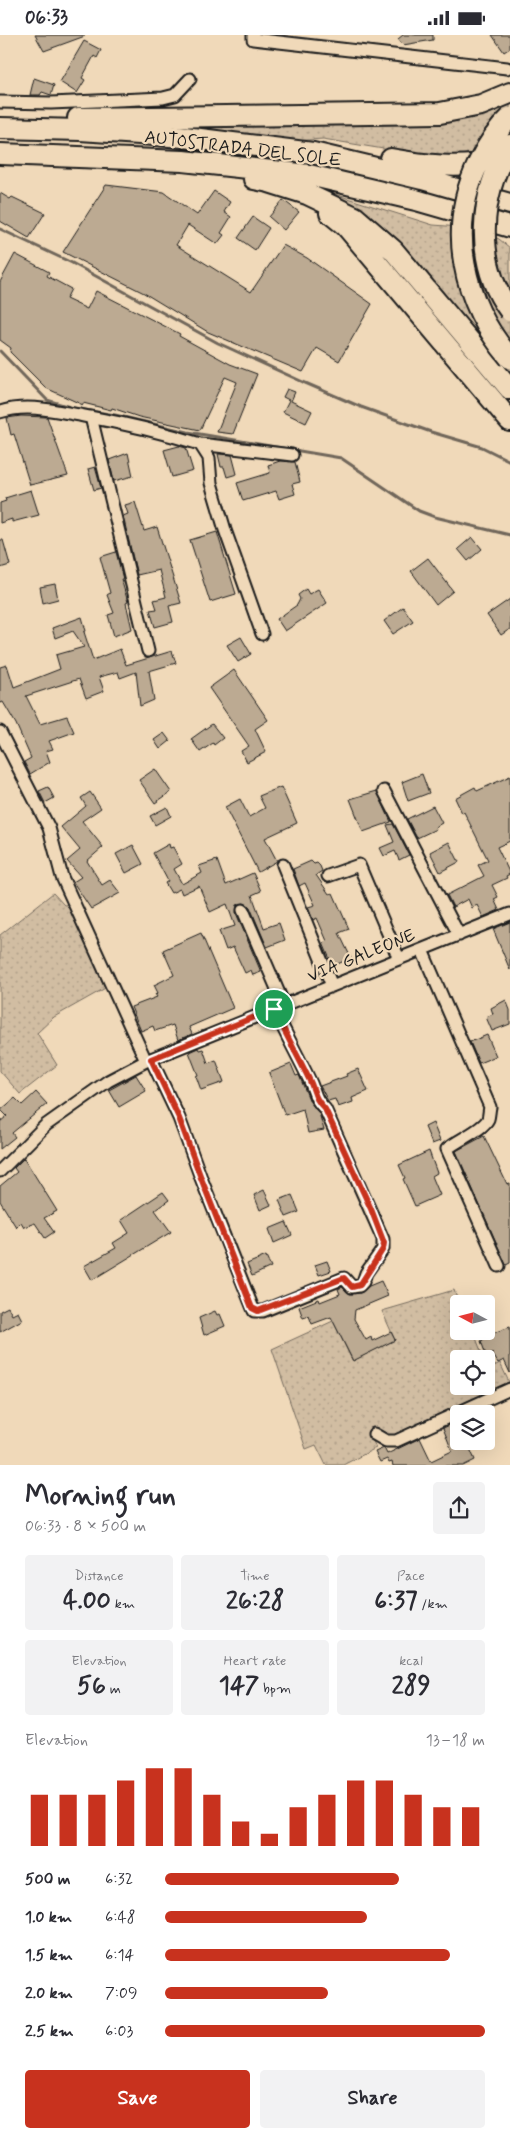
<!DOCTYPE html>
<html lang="en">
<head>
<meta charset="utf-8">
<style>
  body { margin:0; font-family:Mynerve,sans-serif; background:#f2f2f3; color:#2b2b33; height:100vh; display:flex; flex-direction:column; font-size:19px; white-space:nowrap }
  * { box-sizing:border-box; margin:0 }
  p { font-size:16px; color:#7c7c81 }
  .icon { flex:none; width:28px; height:28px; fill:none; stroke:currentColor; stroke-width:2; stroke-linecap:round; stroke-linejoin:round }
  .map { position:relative; height:1430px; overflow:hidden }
  .drawer { display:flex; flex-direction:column; background:#fff; flex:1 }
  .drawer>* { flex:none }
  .needle { width:32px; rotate:277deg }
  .tools { position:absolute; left:450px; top:1260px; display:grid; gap:10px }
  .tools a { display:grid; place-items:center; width:45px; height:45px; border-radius:5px; background:#fff; box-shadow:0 5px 20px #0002; font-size:25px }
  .pin { position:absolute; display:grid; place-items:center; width:42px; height:42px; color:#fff; margin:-21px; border:2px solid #fff; border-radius:50%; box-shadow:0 1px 5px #0007 }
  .round { display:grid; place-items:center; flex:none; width:52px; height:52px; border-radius:5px; background:#f2f2f3 }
  .overview { display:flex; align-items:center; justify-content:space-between; height:85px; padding:0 25px }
  h1 { font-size:28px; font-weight:700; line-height:38px }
  .stats { display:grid; grid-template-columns:repeat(3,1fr); gap:8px; height:85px; padding:5px 25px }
  .stats div { display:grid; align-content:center; border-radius:5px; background:#f2f2f3; text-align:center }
  .stats b { font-size:25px; font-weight:700 }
  .stats small { font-size:14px; font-weight:400 }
  .stats p { font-size:14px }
  .chart { height:140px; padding:10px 25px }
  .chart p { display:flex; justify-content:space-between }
  .chart svg { width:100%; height:90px; margin-top:5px; stroke:#c8321e; stroke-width:6 }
  .button { display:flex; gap:10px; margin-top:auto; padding:10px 25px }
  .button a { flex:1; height:58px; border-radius:5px; background:#c8321e; color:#fff; font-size:20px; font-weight:700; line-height:58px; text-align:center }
  .button a+a { background:#f2f2f3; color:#2b2b33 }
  ul { padding:0 25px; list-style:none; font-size:16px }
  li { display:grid; grid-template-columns:80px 60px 1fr; align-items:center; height:38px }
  li i { height:12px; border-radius:6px; background:#c8321e }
  .status { display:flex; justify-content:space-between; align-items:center; height:35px; padding:0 25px; background:#fff; direction:ltr }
  .status svg { height:14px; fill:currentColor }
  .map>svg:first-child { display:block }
  .grass { fill:url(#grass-dots); stroke:#766c5f }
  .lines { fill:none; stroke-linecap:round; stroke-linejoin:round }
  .stream { stroke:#6f665a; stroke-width:3 }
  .building { fill:#bcaa92; stroke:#1c1c1c }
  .street-casing { stroke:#1c1c1c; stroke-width:15 }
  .highway-casing { stroke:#1c1c1c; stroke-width:24 }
  .street { stroke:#f0d9b9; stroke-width:11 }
  .highway { stroke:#f0d9b9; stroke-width:20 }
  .highway-bridge-casing { stroke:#1c1c1c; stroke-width:24; stroke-linecap:butt }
  .highway-bridge { stroke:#f0d9b9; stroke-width:20 }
  .route-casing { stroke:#fff; stroke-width:10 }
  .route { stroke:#c8321e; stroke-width:6 }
  .labels { text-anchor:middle; stroke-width:4.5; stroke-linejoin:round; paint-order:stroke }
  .street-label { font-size:18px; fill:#1c1c1c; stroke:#f0d9b9 }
</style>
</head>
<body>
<div class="status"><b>06:33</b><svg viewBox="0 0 49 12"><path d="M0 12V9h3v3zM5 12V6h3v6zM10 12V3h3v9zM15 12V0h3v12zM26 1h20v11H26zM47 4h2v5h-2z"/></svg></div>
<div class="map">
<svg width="510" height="1431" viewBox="0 0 510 1431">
  <defs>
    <pattern id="grass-dots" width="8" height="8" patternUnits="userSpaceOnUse" patternTransform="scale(1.25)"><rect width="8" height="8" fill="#d1bda2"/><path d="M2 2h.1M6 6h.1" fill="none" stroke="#b3a28b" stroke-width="1.8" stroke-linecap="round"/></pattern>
  </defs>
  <rect width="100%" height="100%" fill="#f0d9b9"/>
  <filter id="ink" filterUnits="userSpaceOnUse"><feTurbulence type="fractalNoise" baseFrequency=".02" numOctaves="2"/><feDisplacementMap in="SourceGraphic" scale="10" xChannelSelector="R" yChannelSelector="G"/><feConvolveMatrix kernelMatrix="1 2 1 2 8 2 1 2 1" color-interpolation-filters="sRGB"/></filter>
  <g filter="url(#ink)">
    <path class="grass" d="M 510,64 L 510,116 L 470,122 L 432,122 L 323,104 L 294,106 L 157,90 Z
      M 328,157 L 433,190 L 474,193 L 499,204 L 510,213 L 510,346 Z
      M 53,858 L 64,870 L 71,869 L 109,951 L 54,982 L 37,998 L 57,1030 L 20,1059 L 0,1036 L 0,900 Z
      M 454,1255 L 459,1269 L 459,1296 L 479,1296 L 481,1300 L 476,1303 L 484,1324 L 459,1324 L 459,1351 L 486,1351 L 485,1324 L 490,1321 L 494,1331 L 500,1328 L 509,1347 L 391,1401 L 389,1399 L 383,1402 L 378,1393 L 369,1397 L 376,1413 L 343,1430 L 326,1430 L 316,1410 L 306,1414 L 272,1314 L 333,1286 L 352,1325 L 395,1305 L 382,1276 Z"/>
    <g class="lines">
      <path class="stream" d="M 0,194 L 72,228 L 218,308 L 303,347 L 361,372 L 431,397 L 482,412 L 510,426
        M 0,316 L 47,365 L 73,373 L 115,380 L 188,397 L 341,423 L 419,476 L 435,482 L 510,500"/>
    </g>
    <path class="building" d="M 35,0 L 84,0 L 85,1 L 44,16 Z
      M 403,0 L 433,0 L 433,5 L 403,10 L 398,4 Z
      M 492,0 L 510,0 L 510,13 L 504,17 Z
      M 84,6 L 101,15 L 97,23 L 94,21 L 82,43 L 85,45 L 77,58 L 60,47 Z
      M 34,43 L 54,50 L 51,60 L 42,57 L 40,60 L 30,60 Z
      M 106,150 L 164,157 L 197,180 L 214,156 L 230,167 L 224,177 L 231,182 L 221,198 L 224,200 L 217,209 L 188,190 L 176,210 L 251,257 L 283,210 L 307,223 L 372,269 L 339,326 L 317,313 L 303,337 L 208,297 L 144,258 L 63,217 Z
      M 0,158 L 10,164 L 12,162 L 45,178 L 29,203 L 0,186 Z
      M 283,165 L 299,177 L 284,195 L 269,182 Z
      M 253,182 L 269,193 L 255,215 L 238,203 Z
      M 15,219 L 49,237 L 47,241 L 71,254 L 66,264 L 87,274 L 96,256 L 180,299 L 179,301 L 230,329 L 257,339 L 233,399 L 217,397 L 237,347 L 225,342 L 200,395 L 139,382 L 112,373 L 111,375 L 83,368 L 83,370 L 46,353 L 10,317 L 11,313 L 0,305 L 0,247 Z
      M 287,354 L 295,357 L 291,366 L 312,376 L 306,388 L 283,377 L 289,365 L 283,362 Z
      M 21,381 L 47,382 L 68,441 L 30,450 L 14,399 L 11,400 L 7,383 Z
      M 179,411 L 186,413 L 193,436 L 172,442 L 164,415 Z
      M 128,418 L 133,441 L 114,446 L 109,425 Z
      M 218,419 L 232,420 L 237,439 L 227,442 L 224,432 L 221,432 Z
      M 280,426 L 295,427 L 300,447 L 292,449 L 295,459 L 279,464 L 276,456 L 243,466 L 237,448 L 270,438 L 268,430 Z
      M 95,432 L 101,453 L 94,455 L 88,434 Z
      M 31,455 L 39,480 L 12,487 L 12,484 L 0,488 L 0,468 L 6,466 L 5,463 Z
      M 135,467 L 144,496 L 157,492 L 181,568 L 169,571 L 173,587 L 155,592 L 150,575 L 157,574 L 154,565 L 166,562 L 159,535 L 137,540 L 123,481 L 128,479 L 125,470 Z
      M 217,497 L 236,559 L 210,567 L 190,505 Z
      M 472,502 L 482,514 L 468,526 L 458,514 Z
      M 0,505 L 3,505 L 10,530 L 0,533 Z
      M 116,517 L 123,544 L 121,544 L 128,567 L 126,568 L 132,594 L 114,601 L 108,580 L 114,578 L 107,560 L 110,558 L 100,522 Z
      M 428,523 L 453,556 L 436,570 L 411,536 Z
      M 55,549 L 58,564 L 43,568 L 40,552 Z
      M 306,554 L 309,559 L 318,554 L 327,568 L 285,596 L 277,584 L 297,570 L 300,564 L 298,560 Z
      M 510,564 L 510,594 L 501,600 L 487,580 Z
      M 403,572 L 413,586 L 393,599 L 384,586 Z
      M 82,582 L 86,596 L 84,597 L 93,625 L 120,614 L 126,630 L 172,616 L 176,628 L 149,636 L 154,665 L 140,671 L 136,637 L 120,643 L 118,637 L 99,642 L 104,656 L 86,663 L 79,644 L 26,661 L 40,689 L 67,681 L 74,697 L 49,706 L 53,714 L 46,716 L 50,727 L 30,739 L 24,727 L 31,723 L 16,689 L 3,667 L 0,668 L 0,632 L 7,630 L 14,652 L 60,634 L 56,620 L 84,612 L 73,596 L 55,603 L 52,593 Z
      M 241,602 L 251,619 L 238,627 L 227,610 Z
      M 234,635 L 268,685 L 255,694 L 266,717 L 247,727 L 241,716 L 249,711 L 209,653 Z
      M 212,689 L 223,703 L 214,710 L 213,708 L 200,717 L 191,704 Z
      M 164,698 L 170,706 L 160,714 L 154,705 Z
      M 155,734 L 171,757 L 155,768 L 139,745 Z
      M 422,739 L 429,758 L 408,766 L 402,747 Z
      M 510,741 L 510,806 L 497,812 L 510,839 L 506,841 L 507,843 L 492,850 L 498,862 L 494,864 L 499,875 L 483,882 L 477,870 L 472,873 L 468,864 L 453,872 L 447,860 L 484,841 L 478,830 L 488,825 L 464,777 L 462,778 L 455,763 L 475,752 L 477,756 Z
      M 48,752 L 54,763 L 45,768 L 39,756 Z
      M 281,752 L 297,788 L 265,803 L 277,826 L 258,837 L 225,772 L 240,764 L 249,782 L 265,773 L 259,761 Z
      M 377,756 L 391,787 L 363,797 L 350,764 Z
      M 90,757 L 101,773 L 82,786 L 103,812 L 87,826 L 102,850 L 110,845 L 120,858 L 91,874 L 73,847 L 81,842 L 67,826 L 80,815 L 61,792 L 86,771 L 81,763 Z
      M 433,771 L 442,788 L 435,792 L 436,794 L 417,803 L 407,784 Z
      M 167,772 L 171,781 L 155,790 L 150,781 Z
      M 393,789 L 409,820 L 399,825 L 395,816 L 384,821 L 380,813 L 394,807 L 387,790 Z
      M 449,807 L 459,827 L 440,837 L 430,817 Z
      M 169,809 L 170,813 L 173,812 L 182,829 L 174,834 L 182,849 L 202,838 L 199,831 L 217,825 L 226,850 L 253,838 L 261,856 L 252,860 L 264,893 L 279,888 L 285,905 L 267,912 L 250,872 L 244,868 L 237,870 L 236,878 L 261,937 L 253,940 L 251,935 L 245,938 L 233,912 L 226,915 L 219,896 L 235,891 L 227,869 L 210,877 L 199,851 L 182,859 L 180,854 L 171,858 L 165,848 L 168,846 L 153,818 Z
      M 133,810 L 143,829 L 126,838 L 116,819 Z
      M 311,826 L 314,829 L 317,828 L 320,831 L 322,836 L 316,840 L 329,859 L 333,858 L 349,894 L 339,898 L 351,923 L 333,931 L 323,908 L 327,906 L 317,883 L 313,885 L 308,872 L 315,870 L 305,848 L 299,851 L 293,834 Z
      M 510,887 L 510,935 L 493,894 Z
      M 201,898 L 233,973 L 189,992 L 192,999 L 178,1005 L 173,990 L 155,996 L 153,991 L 141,996 L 131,972 L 157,962 L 155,959 L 158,958 L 154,950 L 174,940 L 163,915 Z
      M 506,965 L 510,975 L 510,989 L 492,996 L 486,982 L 493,979 L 491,973 Z
      M 487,1000 L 496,1021 L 479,1028 L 470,1007 Z
      M 198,1013 L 199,1015 L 203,1014 L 208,1028 L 216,1025 L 224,1047 L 201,1055 L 196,1041 L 198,1040 L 189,1017 Z
      M 291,1029 L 296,1041 L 299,1040 L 310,1067 L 319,1078 L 324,1095 L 308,1098 L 303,1074 L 285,1080 L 269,1038 Z
      M 358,1034 L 368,1056 L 352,1063 L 353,1067 L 338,1072 L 335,1064 L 328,1066 L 320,1051 L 347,1041 L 346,1039 Z
      M 136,1040 L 146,1056 L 119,1072 L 109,1055 Z
      M 36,1057 L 47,1069 L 12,1098 L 15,1102 L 0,1114 L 0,1087 L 7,1081 L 1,1075 L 15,1063 L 22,1070 Z
      M 433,1088 L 440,1106 L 432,1109 L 425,1092 Z
      M 484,1101 L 507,1149 L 510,1148 L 510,1228 L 506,1230 L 456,1116 Z
      M 429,1116 L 437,1138 L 432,1141 L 440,1160 L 415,1171 L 403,1144 L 405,1143 L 399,1130 Z
      M 24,1123 L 57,1176 L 44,1183 L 54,1197 L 45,1203 L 35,1188 L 24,1192 L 21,1187 L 16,1192 L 0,1166 L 0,1151 L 17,1137 L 14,1133 Z
      M 264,1155 L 271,1170 L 260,1175 L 254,1160 Z
      M 163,1157 L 169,1165 L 155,1175 L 171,1197 L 92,1245 L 84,1231 L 116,1213 L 113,1208 L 129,1198 L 121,1185 Z
      M 292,1160 L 299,1177 L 286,1182 L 279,1165 Z
      M 286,1187 L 292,1200 L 274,1208 L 269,1194 Z
      M 266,1221 L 271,1232 L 252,1241 L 247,1229 Z
      M 327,1226 L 331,1236 L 319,1240 L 315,1230 Z
      M 381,1246 L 388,1261 L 355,1275 L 354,1284 L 366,1305 L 371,1302 L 372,1306 L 391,1297 L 395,1305 L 353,1326 L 331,1282 L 312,1289 L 309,1281 L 303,1283 L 299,1272 L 319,1264 L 320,1267 L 340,1259 L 338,1254 L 342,1252 L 350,1259 L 360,1258 L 369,1251 Z
      M 8,1272 L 12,1280 L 18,1277 L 22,1285 L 0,1297 L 0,1276 Z
      M 215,1276 L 217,1280 L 220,1279 L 225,1291 L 204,1300 L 199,1283 Z
      M 510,1292 L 510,1338 L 504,1325 L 498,1328 L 492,1318 L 486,1320 L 481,1306 L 483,1305 L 481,1296 L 492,1296 L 493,1298 Z
      M 459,1386 L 459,1411 L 467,1407 L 475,1425 L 463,1431 L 393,1431 L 392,1427 L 389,1428 L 387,1424 L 380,1427 L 375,1417 L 384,1413 L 387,1419 L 420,1403 L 431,1426 L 452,1416 L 443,1393 Z"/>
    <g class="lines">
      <g class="street-casing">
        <path id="street" d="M 253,0 L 253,4 L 507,33
          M 0,67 L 51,68 L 163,63 L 175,60 L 190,44
          M 0,377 C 27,368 56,376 84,381 C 123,388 162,397 200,409 L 209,423 L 211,448 L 225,495 L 262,599
          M 91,382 L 148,616
          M 200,409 L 292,420
          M 0,697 L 49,793 L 62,842 L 146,1026
          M 384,756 L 459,900
          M 283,830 L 332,951
          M 328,841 L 359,830 L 399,924
          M 243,875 L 284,970
          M 422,915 L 490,1072 C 489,1076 489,1081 488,1084 C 483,1095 457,1105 447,1114 L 499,1231
          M 151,1024 L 179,1083 L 201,1143 L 254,1276 L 263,1276 L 344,1243 L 352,1252 L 359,1251 L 363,1247 L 366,1238 L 383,1214 L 383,1204 L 325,1074 C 313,1062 316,1058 309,1044 C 298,1021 285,998 274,974
          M 0,1136 L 46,1090 L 108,1046 L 146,1026 L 510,879
          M 374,1399 L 386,1406 L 396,1406 L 510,1354"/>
      </g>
      <g class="highway-casing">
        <path id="highway" d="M 78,83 L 440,78 L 481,70 L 510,58
          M 0,93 L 80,95 L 184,102 L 313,118 L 422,144 L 510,169
          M 0,119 L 183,126 L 309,140 L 416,165 L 510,192
          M 391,124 C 425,130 458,134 493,127
          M 254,144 L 269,147 L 307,159 L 355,182 L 393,215 L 510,354
          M 330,178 L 346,191 L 510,386"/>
      </g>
      <use href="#street" class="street"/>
      <use href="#highway" class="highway"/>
      <g class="highway-bridge-casing">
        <path id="highway-bridge" d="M 510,83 C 497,95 487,111 479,127 C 446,194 463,268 510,323
          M 510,110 C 479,159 474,228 510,276"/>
      </g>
      <use href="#highway-bridge" class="highway-bridge"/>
    </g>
  </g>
  <g class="lines" filter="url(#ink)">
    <g class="route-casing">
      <path id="route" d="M 274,974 C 285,998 298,1021 309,1044 C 316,1058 313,1062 325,1074 L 371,1174 L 384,1208 L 383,1214 L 360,1250 L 352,1252 L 344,1243 L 258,1276 L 252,1273 L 201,1143 L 179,1083 L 151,1024 Z"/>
    </g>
    <use href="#route" class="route"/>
  </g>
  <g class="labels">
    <g class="street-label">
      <text transform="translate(243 113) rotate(7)" y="6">AUTOSTRADA DEL SOLE</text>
      <text transform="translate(361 920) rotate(-22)" y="6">VIA GALEONE</text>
    </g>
  </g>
</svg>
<div class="tools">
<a><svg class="needle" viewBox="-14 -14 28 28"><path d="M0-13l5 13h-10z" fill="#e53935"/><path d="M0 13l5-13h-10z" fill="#7c7c81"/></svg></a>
<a><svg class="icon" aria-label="locate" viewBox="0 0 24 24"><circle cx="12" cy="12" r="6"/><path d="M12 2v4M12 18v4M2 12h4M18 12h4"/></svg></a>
<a><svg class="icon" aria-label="layers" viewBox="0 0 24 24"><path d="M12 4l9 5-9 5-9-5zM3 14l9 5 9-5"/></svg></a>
</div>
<div class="pin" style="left:274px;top:974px;background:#1e9e55"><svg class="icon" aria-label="arrive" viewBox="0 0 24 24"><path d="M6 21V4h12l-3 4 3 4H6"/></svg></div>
</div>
<section class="drawer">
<div class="overview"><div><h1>Morning run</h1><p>06:33 · 8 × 500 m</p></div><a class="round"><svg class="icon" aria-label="share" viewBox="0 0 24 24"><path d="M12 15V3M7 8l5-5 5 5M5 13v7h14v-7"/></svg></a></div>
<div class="stats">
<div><p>Distance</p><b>4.00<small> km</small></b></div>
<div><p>Time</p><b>26:28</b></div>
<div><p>Pace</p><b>6:37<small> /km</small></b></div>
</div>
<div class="stats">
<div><p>Elevation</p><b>56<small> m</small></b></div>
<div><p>Heart rate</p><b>147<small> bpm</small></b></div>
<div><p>kcal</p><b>289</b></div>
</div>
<div class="chart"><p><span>Elevation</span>13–18 m</p>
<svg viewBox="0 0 160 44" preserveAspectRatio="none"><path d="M5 44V19M15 44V19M25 44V19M35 44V12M45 44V6M55 44V6M65 44V19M75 44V32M85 44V38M95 44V25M105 44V19M115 44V12M125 44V12M135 44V19M145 44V25M155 44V25"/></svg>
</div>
<ul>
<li><b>500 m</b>6:32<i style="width:73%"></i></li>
<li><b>1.0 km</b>6:48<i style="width:63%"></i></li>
<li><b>1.5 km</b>6:14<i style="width:89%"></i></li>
<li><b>2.0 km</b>7:09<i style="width:51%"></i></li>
<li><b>2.5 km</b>6:03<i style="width:100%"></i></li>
</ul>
<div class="button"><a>Save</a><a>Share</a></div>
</section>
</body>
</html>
